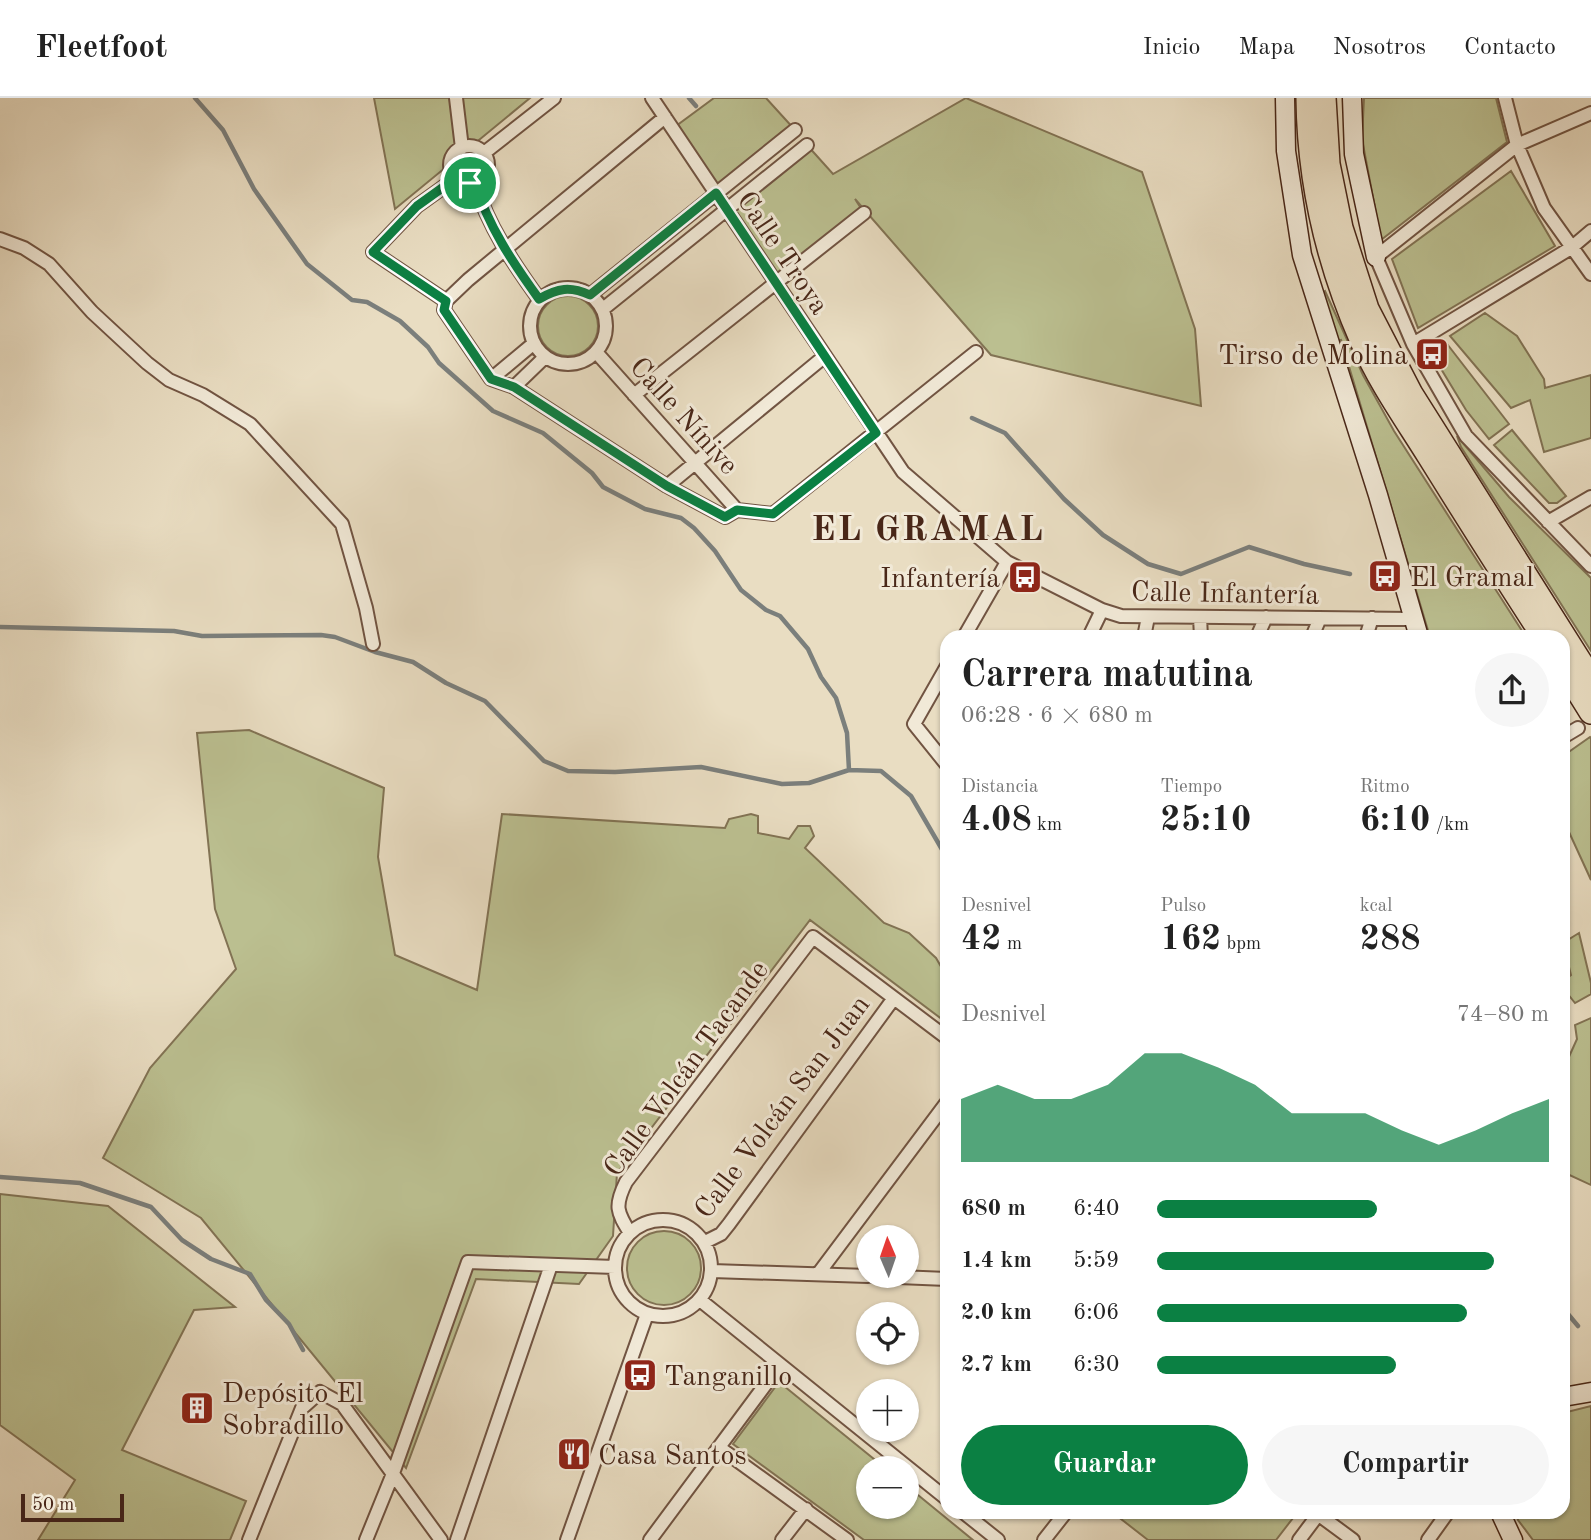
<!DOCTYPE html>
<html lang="es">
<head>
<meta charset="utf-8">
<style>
  body { margin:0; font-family:"Old Standard TT",serif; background:#f6f6f6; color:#222; height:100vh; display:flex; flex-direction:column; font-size:26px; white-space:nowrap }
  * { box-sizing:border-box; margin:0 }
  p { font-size:23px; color:#767676 }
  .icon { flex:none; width:38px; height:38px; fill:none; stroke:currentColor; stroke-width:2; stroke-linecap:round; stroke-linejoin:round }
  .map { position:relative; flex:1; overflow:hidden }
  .side { position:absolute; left:940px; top:532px; width:630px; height:889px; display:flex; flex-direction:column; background:#fff; border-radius:21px; box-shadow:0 2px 5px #0004 }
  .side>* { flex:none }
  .needle { width:46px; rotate:358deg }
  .fabs { position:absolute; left:856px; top:1127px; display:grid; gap:14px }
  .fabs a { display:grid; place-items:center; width:63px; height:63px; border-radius:50%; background:#fff; box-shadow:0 2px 5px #0004; font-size:35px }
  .scale { position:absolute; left:21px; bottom:18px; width:103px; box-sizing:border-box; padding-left:7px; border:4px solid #492718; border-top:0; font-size:19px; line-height:24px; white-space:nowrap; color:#492718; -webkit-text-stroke:5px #f1e9d7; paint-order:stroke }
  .pin { position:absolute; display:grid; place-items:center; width:60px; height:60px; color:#fff; margin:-30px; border:4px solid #fff; border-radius:50%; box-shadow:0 2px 7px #0007 }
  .round { display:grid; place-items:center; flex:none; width:74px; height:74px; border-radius:37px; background:#f6f6f6 }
  .summary { display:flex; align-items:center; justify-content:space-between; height:119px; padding:0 21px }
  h1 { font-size:38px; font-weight:800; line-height:52px }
  .metrics { display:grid; grid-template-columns:repeat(3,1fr); gap:10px; height:119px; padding:7px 21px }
  .metrics div { display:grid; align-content:center }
  .metrics b { font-size:35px; font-weight:800 }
  .metrics small { font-size:19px; font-weight:400 }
  .metrics p { font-size:19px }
  .chart { height:196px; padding:14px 21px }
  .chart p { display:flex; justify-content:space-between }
  .chart svg { width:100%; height:126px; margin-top:7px; fill:#0b8043; opacity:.7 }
  .button { display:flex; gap:14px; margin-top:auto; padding:14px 21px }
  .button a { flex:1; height:80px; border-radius:42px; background:#0b8043; color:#fff; font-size:28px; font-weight:800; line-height:80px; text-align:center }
  .button a+a { background:#f6f6f6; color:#222 }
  ul { padding:0 21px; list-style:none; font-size:23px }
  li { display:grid; grid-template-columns:112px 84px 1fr; align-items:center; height:52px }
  li i { height:18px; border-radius:9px; background:#0b8043 }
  header { display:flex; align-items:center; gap:42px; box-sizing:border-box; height:98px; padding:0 35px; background:#fff; border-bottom:2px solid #e0e0e0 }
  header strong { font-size:33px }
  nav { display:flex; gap:38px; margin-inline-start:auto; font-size:24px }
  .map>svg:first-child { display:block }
  .green { fill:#bbbf90; stroke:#827354; stroke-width:2 }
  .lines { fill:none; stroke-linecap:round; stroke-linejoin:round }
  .stream { stroke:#7b7f7c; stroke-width:4.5 }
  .street-casing { stroke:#715442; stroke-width:16 }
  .secondary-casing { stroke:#492718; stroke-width:21 }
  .highway-casing { stroke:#492718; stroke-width:26 }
  .street { stroke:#f1e9d7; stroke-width:12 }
  .secondary { stroke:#f1e9d7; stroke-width:18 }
  .highway { stroke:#e9ddc2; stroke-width:23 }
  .route-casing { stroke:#fff; stroke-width:14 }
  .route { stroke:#0b8043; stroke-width:9 }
  .labels { text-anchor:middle; stroke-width:6; stroke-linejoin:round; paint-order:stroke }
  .street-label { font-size:28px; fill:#492718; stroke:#f1e9d7 }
  .poi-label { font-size:28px; fill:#492718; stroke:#f1e9d7; text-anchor:start }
  .district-label { font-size:35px; font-weight:bold; letter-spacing:2px; fill:#492718; stroke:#f1e9d7 }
</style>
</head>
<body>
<header>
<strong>Fleetfoot</strong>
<nav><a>Inicio</a><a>Mapa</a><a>Nosotros</a><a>Contacto</a></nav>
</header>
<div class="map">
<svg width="1591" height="1442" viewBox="0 0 1591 1442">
  <rect width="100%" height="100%" fill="#e9ddc2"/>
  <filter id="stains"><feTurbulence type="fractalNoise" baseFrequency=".00286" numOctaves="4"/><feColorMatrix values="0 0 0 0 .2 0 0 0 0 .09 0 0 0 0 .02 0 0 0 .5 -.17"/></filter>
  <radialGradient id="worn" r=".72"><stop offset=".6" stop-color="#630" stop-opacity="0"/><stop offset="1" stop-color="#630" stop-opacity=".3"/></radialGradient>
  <path class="green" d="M 374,0 L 530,0 L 395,111 Z
    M 714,0 L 766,0 L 795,32 L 715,95 L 672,31 Z
    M 966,0 L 1142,74 L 1195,231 L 1201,308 L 991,257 L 855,101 L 864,115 L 776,186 L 727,113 L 807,47 L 833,76 Z
    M 1364,0 L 1496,0 L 1507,44 L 1381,142 L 1362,41 Z
    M 1511,73 L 1555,148 L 1418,230 L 1392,161 Z
    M 1325,193 L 1363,277 L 1394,333 L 1526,539 L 1430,539 L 1341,242 L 1336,243 L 1321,196 Z
    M538 228a30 30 0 1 1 60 0a30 30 0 1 1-60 0Z
    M 1485,215 L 1517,238 L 1544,281 L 1545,290 L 1591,277 L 1591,340 L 1544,354 L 1530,302 L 1511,310 L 1450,238 Z
    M 1444,242 L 1509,326 L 1489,341 L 1466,312 L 1432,256 L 1433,251 Z
    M 1512,332 L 1566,398 L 1557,405 L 1549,405 L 1494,347 Z
    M 1457,338 L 1509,399 L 1591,480 L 1591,553 L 1461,349 Z
    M 249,632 L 384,690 L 378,759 L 395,857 L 477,892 L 502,716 L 725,730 L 729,721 L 751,716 L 758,718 L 758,735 L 789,741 L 798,728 L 810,728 L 814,738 L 805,750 L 884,825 L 909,835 L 936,860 L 947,879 L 947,925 L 810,822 L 617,1075 L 613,1138 L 579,1186 L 476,1181 L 406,1370 L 201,1120 L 103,1060 L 150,970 L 236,871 L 215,811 L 197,635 Z
    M 1590,639 L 1591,640 L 1591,782 L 1563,721 L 1563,658 Z
    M 1579,835 L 1591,885 L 1591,896 L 1575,905 L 1563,890 L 1563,883 L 1571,877 L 1563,845 Z
    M 1591,920 L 1591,1087 L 1563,1074 L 1563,972 L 1577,941 L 1575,927 Z
    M 0,1096 L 108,1108 L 235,1209 L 194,1212 L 122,1352 L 246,1403 L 230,1442 L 38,1442 L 75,1382 L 0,1327 Z
    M627 1170a37 37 0 1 1 74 0a37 37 0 1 1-74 0Z
    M 779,1284 L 885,1370 L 868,1370 L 868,1409 L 906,1409 L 907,1388 L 973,1442 L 864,1442 L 733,1346 Z
    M 1591,1308 L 1591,1442 L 1533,1442 L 1518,1422 L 1516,1414 L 1563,1414 L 1563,1315 Z
    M 1112,1414 L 1292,1414 L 1293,1420 L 1276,1442 L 1148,1442 Z"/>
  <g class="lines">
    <path class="stream" d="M 195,0 L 223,32 L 254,91 L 307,166 L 352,202 L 367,204 L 400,223 L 428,249 L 439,265 L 493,313 L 543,335 L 592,375 L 603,389 L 645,411 L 681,420 L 694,430 L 715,453 L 741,492 L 766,512 L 780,518 L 808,551 L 821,579 L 836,600 L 847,635 L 849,672
      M 689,0 L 696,8
      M 972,320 L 1005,335 L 1064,401 L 1103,437 L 1148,466 L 1181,476 L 1249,449 L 1304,466 L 1350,476
      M 0,529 L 174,533 L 202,538 L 321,537 L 335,539 L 375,554 L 413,564 L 446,585 L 485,603 L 544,663 L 568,673 L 615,674 L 701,669 L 782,686 L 809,685 L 849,672 L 881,673 L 911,698 L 947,760
      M 0,1079 L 80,1085 L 151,1109 L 182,1142 L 211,1161 L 250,1176 L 266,1202 L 289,1226 L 303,1252
      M 1563,1210 L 1578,1228"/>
    <g class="street-casing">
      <path id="street" d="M 456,0 L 462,50
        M 652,0 L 903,374 L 1007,464 L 1102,512 L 1121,518 L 1413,521
        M 1505,0 L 1517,47 L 1544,110 L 1591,176
        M 1591,15 L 1517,47 L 1376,159 L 1413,246 L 1466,338 L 1591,468
        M450 67a19 19 0 1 1 38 0a19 19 0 1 1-38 0Z
        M 484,55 L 554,0
        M 475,85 C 488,128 513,165 539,201
        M 0,141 L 24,150 L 49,166 L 92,214 L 147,265 L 169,282 L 203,297 L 250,326 L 342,426 L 366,510 L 373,546
        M530 228a38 38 0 1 1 76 0a38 38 0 1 1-76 0Z
        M 590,197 L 795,32
        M 446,203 L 444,212 L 491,281 L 514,289 L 667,388 L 725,419 L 737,412 L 773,416 L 976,254
        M 446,203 L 468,182 L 665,19
        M 446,203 L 373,154 L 417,108 L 456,80
        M 603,211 L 807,47
        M 1413,246 L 1571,150 L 1591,133
        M 596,254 L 737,412
        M 491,281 L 533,246
        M 514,289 L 545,259
        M 634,297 L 864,115
        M 667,388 L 825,258
        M 1548,424 L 1591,399
        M 1200,519 L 1201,539
        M 964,539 L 1007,464
        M 1089,539 L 1102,512
        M 1144,539 L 1148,519
        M 1257,539 L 1266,519
        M 1312,539 L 1320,520
        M 1366,539 L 1372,520
        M 947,568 L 914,626 L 947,667
        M 1563,639 L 1578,630
        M615 1170a48 48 0 1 1 96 0a48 48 0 1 1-96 0Z
        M 630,1135 C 617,1114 614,1108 626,1084 L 813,839 L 947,940
        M 705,1144 L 721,1136 L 729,1126 L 894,900
        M 712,1173 L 868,1178
        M 818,1176 L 947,1004
        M 874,1178 L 947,1181
        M 700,1202 L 947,1401
        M 720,1350 L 847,1442
        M 963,1414 L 998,1442
        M 1315,1414 L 1353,1442
        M 249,1442 L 302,1310 L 320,1294 L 342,1306 L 441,1442
        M 366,1442 L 392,1378 L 468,1164 L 615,1169
        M 457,1442 L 551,1167
        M 567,1442 L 647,1216
        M 650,1442 L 780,1267
        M 782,1442 L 806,1411
        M 1044,1442 L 1066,1414
        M 1299,1442 L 1320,1414
        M 1428,1442 L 1448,1414"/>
    </g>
    <g class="secondary-casing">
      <path id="secondary" d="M 1285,0 L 1286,53 L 1302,157 L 1378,397 L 1419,539
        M 1352,0 L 1354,56 L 1376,159
        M 1563,1299 L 1591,1294
        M 1500,1414 L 1513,1442"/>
    </g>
    <g class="highway-casing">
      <path id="highway" d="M 1308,0 C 1309,85 1328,166 1362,243 C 1379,283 1406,321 1429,358 C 1467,419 1505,479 1544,539
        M 1324,0 L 1328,66 L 1341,130 L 1367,211 L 1411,296 L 1591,581
        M 1563,569 L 1591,614"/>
    </g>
    <use href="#street" class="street"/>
    <use href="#secondary" class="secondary"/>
    <use href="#highway" class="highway"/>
  </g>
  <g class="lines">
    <g class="route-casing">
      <path id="route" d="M 456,80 L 465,85 L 475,85 C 488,128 513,165 539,201 C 558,190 570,188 590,197 L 716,95 L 876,335 L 773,416 L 737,412 L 725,419 L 667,388 L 514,289 L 491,281 L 444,212 L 446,203 L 373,154 L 417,108 Z"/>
    </g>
    <use href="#route" class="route"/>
  </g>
  <defs>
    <g id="bus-square" transform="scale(1.75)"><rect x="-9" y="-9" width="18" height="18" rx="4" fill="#8f2418" stroke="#f1e9d7"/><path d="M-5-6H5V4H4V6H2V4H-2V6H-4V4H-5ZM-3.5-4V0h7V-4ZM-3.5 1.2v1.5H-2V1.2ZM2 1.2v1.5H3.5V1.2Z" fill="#fff"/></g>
    <g id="building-square" transform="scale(1.75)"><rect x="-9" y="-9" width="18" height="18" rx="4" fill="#8f2418" stroke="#f1e9d7"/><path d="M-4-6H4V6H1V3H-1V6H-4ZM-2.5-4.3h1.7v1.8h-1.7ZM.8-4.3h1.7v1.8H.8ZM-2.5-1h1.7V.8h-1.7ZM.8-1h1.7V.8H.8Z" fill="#fff"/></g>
    <g id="restaurant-square" transform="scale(1.75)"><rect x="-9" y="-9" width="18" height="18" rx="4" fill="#8f2418" stroke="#f1e9d7"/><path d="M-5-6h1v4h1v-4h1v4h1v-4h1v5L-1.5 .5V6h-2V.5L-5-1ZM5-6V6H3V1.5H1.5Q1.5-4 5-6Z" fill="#fff"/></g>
  </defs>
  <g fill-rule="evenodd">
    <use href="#bus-square" x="1432" y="256"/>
    <use href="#bus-square" x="1385" y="478"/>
    <use href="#bus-square" x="1025" y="479"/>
    <use href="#bus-square" x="640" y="1277"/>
    <use href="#building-square" x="197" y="1310"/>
    <use href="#restaurant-square" x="574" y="1356"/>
  </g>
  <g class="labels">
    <g class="street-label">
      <text transform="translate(784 154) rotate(56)" y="10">Calle Troya</text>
      <text transform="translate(685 317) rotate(48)" y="10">Calle Nínive</text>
      <text transform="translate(1225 494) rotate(1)" y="10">Calle Infantería</text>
      <text transform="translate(685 970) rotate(-54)" y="10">Calle Volcán Tacande</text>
      <text transform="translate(781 1008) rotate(-53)" y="10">Calle Volcán San Juan</text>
    </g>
    <g class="poi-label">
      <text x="1408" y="266" text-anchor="end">Tirso de Molina</text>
      <text x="1410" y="488">El Gramal</text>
      <text x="1000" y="489" text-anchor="end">Infantería</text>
      <text x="664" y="1287">Tanganillo</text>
      <text x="222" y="1304">Depósito El<tspan x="222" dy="32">Sobradillo</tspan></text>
      <text x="598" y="1366">Casa Santos</text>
    </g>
    <g class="district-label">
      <text x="928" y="442">EL GRAMAL</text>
    </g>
  </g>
  <rect width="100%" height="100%" filter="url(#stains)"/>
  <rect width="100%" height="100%" fill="url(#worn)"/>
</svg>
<div class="fabs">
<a><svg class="needle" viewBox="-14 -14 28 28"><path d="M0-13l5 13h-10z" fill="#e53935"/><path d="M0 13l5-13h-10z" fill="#767676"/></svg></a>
<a><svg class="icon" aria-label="locate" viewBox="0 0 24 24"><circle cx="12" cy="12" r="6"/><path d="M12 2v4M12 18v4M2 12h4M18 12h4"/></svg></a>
<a>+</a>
<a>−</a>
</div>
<div class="scale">50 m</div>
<div class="pin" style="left:470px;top:85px;background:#1e9e55"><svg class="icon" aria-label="arrive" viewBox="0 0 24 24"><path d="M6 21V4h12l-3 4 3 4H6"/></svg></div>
<section class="side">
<div class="summary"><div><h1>Carrera matutina</h1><p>06:28 · 6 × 680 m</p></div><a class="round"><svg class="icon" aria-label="share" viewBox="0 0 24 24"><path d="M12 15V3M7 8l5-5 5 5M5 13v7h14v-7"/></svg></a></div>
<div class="metrics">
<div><p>Distancia</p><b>4.08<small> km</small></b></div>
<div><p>Tiempo</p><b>25:10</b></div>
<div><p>Ritmo</p><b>6:10<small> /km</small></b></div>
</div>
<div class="metrics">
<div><p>Desnivel</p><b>42<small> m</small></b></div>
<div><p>Pulso</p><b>162<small> bpm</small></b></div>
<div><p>kcal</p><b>288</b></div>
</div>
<div class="chart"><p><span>Desnivel</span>74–80 m</p>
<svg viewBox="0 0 160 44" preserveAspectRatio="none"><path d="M0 44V22L10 17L20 22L30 22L40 17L50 6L60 6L70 11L80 17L90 27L100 27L110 27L120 33L130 38L140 33L150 27L160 22V44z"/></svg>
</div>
<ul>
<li><b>680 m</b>6:40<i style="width:56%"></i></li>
<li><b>1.4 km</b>5:59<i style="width:86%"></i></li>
<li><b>2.0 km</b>6:06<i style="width:79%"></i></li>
<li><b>2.7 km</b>6:30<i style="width:61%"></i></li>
</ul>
<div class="button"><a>Guardar</a><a>Compartir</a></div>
</section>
</div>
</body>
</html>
